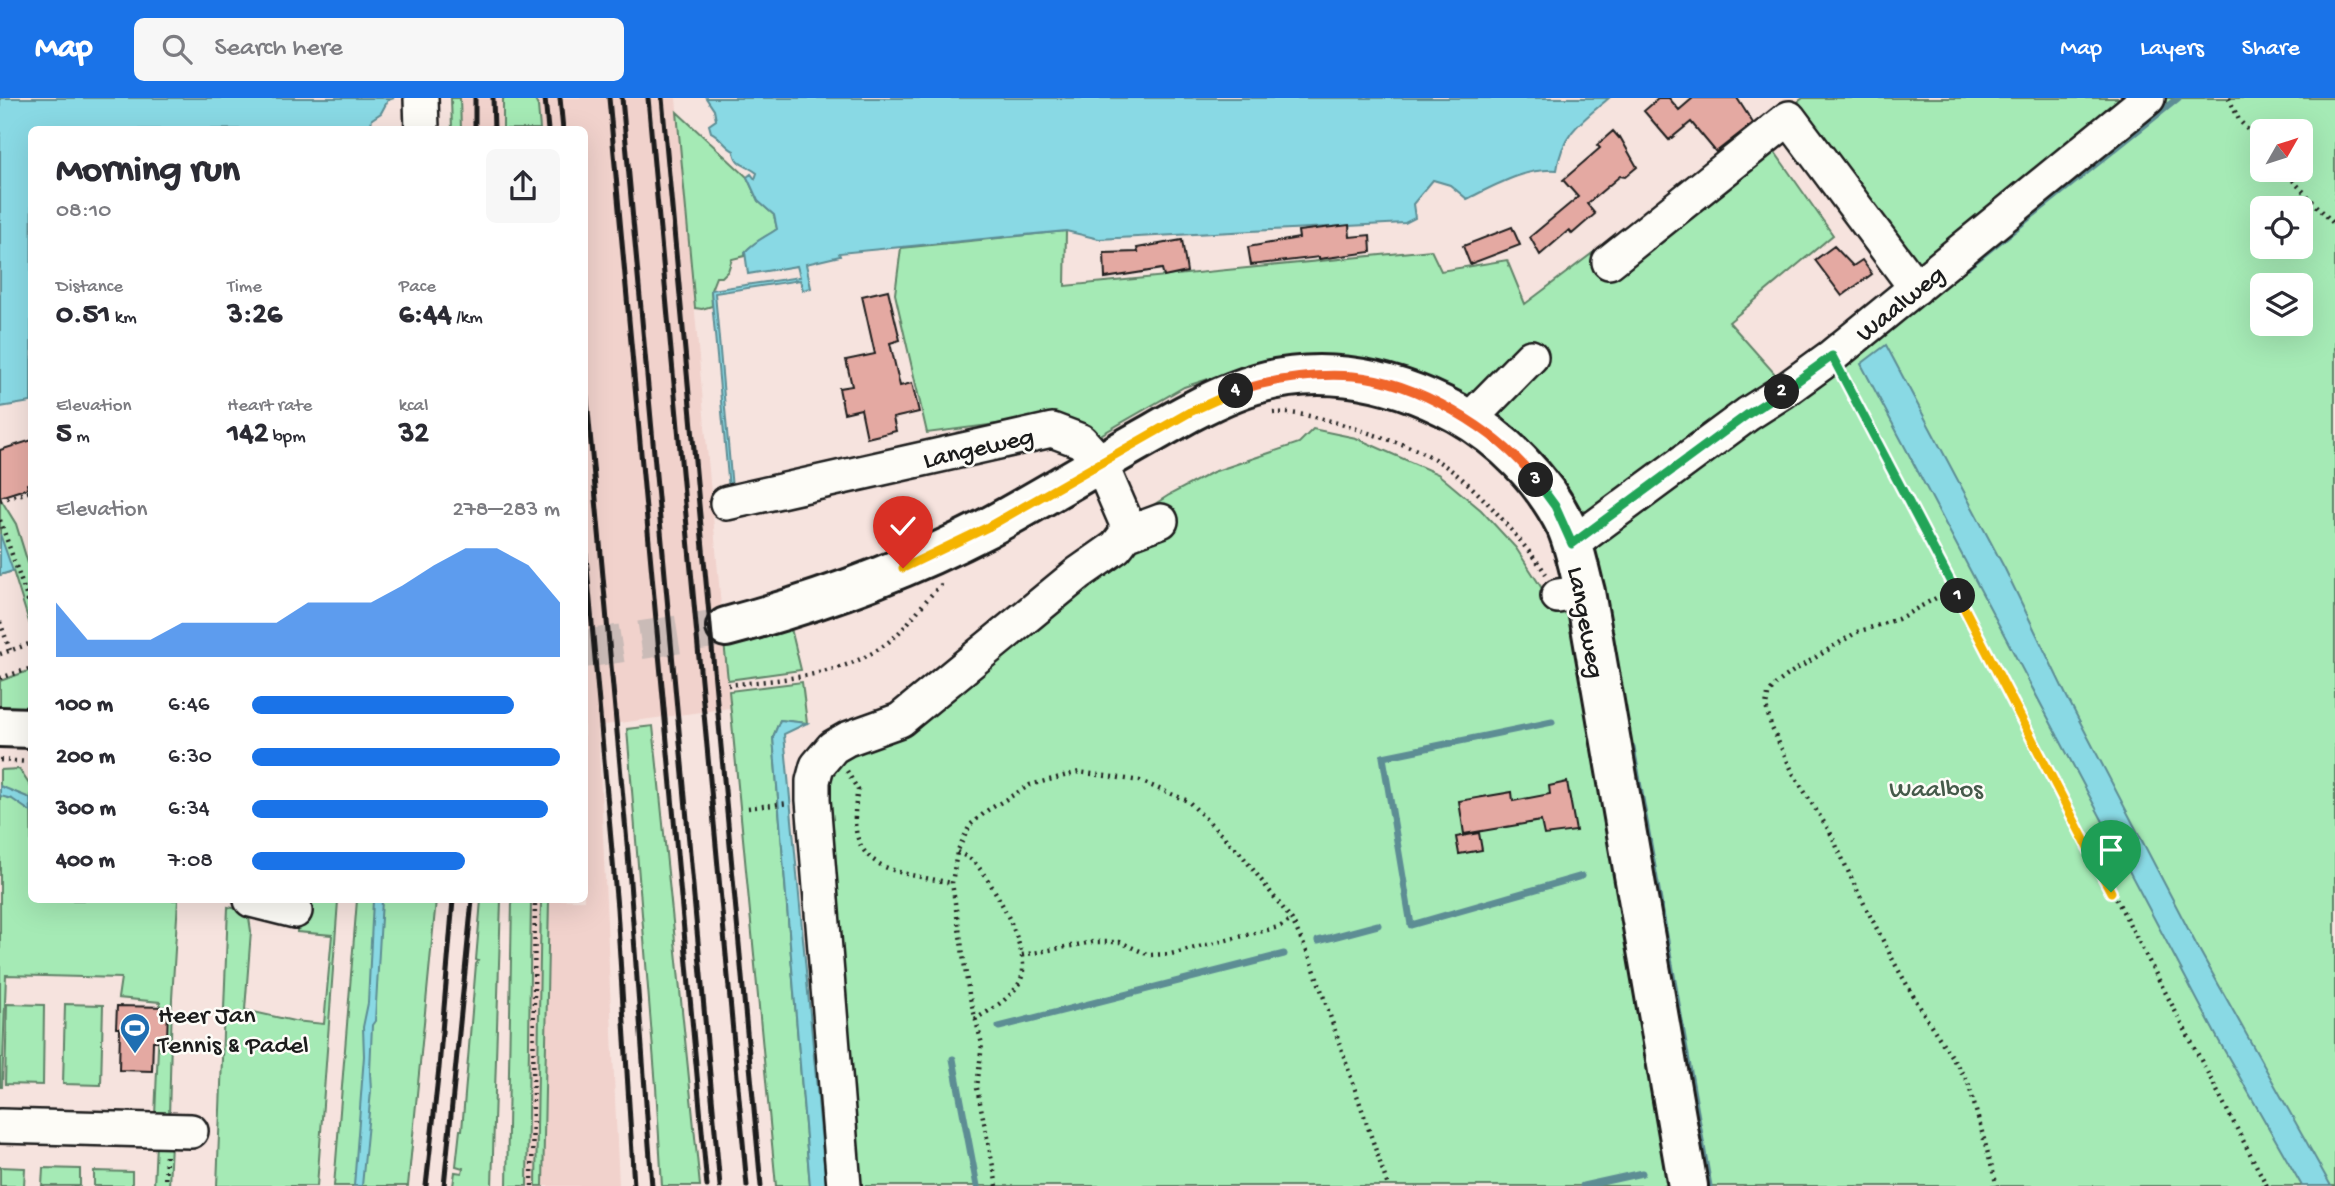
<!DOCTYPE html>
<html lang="en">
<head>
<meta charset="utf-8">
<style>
  body { margin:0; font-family:"Gochi Hand",sans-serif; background:#f7f7f7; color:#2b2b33; height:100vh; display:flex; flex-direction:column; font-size:26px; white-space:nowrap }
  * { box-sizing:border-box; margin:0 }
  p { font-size:23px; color:#7c7c81 }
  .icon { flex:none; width:38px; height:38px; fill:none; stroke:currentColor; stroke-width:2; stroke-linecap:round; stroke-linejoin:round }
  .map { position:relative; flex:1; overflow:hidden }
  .side { position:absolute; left:28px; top:28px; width:560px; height:777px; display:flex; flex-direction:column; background:#fff; border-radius:10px; box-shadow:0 7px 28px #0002 }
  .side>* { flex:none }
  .needle { width:46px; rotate:51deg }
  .controls { position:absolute; left:2250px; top:21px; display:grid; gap:14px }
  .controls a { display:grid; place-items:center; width:63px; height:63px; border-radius:10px; background:#fff; box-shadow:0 7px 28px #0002; font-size:35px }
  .pin { position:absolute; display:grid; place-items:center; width:60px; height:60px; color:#fff; margin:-72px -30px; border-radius:50% 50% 50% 0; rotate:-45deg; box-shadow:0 0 7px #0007 }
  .pin .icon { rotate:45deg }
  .km { position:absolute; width:35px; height:35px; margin:-18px; border-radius:50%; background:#222; color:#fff; font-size:19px; line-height:35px; text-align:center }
  .round { display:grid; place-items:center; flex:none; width:74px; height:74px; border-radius:10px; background:#f7f7f7 }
  .overview { display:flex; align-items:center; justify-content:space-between; height:119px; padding:0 28px }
  h1 { font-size:38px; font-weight:700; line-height:52px }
  .stats { display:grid; grid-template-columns:repeat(3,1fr); gap:10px; height:119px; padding:7px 28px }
  .stats div { display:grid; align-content:center }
  .stats b { font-size:30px; font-weight:700 }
  .stats small { font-size:19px; font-weight:400 }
  .stats p { font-size:19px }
  .chart { height:196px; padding:14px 28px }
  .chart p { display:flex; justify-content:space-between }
  .chart svg { width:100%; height:126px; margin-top:7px; fill:#1a73e8; opacity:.7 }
  ul { padding:0 28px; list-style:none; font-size:23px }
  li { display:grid; grid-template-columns:112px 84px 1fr; align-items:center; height:52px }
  li i { height:18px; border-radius:9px; background:#1a73e8 }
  header { display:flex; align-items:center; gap:42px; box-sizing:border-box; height:98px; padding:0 35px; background:#1a73e8; color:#fff }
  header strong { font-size:33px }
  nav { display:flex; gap:38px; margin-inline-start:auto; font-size:24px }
  .search { width:490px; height:63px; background:#f7f7f7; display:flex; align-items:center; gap:18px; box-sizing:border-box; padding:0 24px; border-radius:10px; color:#7c7c81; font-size:26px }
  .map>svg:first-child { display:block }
  .built { fill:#f1d2cc }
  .green { fill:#a5eab5; stroke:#608368; stroke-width:2; fill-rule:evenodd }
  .water { fill:#89d9e4; stroke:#5d8d94; stroke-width:2 }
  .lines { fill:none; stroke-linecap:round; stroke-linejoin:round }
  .stream { stroke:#5d8d94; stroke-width:7 }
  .building { fill:#e4a9a2; stroke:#1c1c1c; stroke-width:2 }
  .major-tunnel { stroke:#cabbb7; stroke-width:38; stroke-dasharray:38 19; stroke-linecap:butt }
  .minor-casing { stroke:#1c1c1c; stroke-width:38 }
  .major-casing { stroke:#1c1c1c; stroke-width:44 }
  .path { stroke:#1c1c1c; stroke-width:4.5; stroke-dasharray:2 5; stroke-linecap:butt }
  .minor { stroke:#fdfcf7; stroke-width:33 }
  .major { stroke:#fdfcf7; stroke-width:38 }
  .rail { stroke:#1c1c1c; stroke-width:5 }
  .split-1-casing { stroke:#fff; stroke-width:14 }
  .split-2-casing { stroke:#fff; stroke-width:14 }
  .split-3-casing { stroke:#fff; stroke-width:14 }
  .split-4-casing { stroke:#fff; stroke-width:14 }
  .split-5-casing { stroke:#fff; stroke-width:14 }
  .split-1 { stroke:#f5b400; stroke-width:9 }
  .split-2 { stroke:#22a559; stroke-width:9 }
  .split-3 { stroke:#22a559; stroke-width:9 }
  .split-4 { stroke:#f0652b; stroke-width:9 }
  .split-5 { stroke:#f5b400; stroke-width:9 }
  .labels { text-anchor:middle; stroke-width:5; stroke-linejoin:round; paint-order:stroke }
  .street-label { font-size:26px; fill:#1c1c1c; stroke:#fdfcf7 }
  .park-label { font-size:26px; fill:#455a4a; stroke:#fdfcf7 }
  .poi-label { font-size:26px; fill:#1c1c1c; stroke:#fdfcf7; text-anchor:start }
</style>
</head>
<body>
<header>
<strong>Map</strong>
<div class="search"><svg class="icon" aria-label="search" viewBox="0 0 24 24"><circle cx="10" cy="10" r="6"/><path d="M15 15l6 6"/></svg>Search here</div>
<nav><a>Map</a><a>Layers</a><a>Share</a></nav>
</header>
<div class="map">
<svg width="2335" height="1088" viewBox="0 0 2335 1088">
  <rect width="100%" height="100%" fill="#f6e3de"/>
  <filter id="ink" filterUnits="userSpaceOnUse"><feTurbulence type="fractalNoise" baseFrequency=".0143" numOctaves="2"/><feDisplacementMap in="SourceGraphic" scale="14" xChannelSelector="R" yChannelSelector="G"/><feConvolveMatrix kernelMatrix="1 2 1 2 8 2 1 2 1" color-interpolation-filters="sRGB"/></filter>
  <g filter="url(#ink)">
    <path class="built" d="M 460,0 L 676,0 L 730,610 L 598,628 L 619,1088 L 517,1088 L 522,802 L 584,802 L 584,32 L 461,31 Z"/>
    <path class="green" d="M 451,0 L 460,0 L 461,31 L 452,31 Z
      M 503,0 L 534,0 L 538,8 L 540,31 L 503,31 Z
      M 1803,0 L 2127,0 L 1920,167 L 1909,171 L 1791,9 Z
      M 2160,0 L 2335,0 L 2335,1088 L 849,1088 L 822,677 L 1133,420 L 1169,397 L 1213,374 L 1299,345 L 1313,331 L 1356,340 L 1438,376 L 1481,412 L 1516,450 L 1543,492 L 1606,442 L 1614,433 ZM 2263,33 L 2301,33 L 2301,72 L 2263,72 ZM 2263,110 L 2301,110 L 2301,149 L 2263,149 ZM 2263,187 L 2301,187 L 2301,226 L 2263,226 Z
      M 677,14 L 747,79 L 758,103 L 774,117 L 777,131 C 765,140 755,143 745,154 L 745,158 L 732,161 L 728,173 L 722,179 L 716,179 L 711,192 L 712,208 L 702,211 L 695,210 Z
      M 1758,30 L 1833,137 L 1729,224 L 1776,277 L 1621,399 L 1589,415 L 1575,409 L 1501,327 L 1310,259 L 1260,264 L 1184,289 L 1095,340 L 1060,318 L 927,335 L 895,196 L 901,150 L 1066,133 L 1065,188 L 1431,152 L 1441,173 L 1507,162 L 1525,206 Z
      M 0,400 L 16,426 L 31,475 L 31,530 L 13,473 L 0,477 Z
      M 790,526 L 801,572 L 728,582 L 724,544 Z
      M 31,572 L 31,597 L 26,610 L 0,613 L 0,583 Z
      M 802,584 L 807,625 L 780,622 L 773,639 L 810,1088 L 776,1088 L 729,593 Z
      M 653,628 L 700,1088 L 662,1088 L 656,989 L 627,631 Z
      M 19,671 L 31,689 L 32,802 L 178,802 L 172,901 L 169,1020 L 155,1018 L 160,904 L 118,900 L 121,880 L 6,877 L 2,989 L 0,989 L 0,672 Z
      M 299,802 L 338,802 L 338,803 L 317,1088 L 217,1088 L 228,809 L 248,813 L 251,833 L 245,912 L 294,923 L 324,926 L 332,837 L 297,834 Z
      M 357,802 L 436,802 L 408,1088 L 334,1088 Z
      M 481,802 L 501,802 L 492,1088 L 453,1088 L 455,1074 L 462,1075 L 463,1070 L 456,1068 L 460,1032 L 462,1032 L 476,866 L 478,863 L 476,862 Z
      M 512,802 L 531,802 L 527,1088 L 507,1088 Z
      M 541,802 L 549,802 L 543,1088 L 536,1088 Z
      M 7,906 L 44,907 L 43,987 L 5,986 Z
      M 65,906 L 103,907 L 101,987 L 63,986 Z
      M 156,1045 L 171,1045 L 169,1088 L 154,1088 Z
      M 0,1069 L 25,1070 L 24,1088 L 0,1088 Z
      M 43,1070 L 80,1071 L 80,1088 L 42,1088 Z
      M 94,1073 L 132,1074 L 132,1088 L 94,1088 Z"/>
    <path class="water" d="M 0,0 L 394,0 L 388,2 L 381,15 L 372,21 L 370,31 L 32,32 L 31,304 L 0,309 Z
      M 706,0 L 1609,0 C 1582,23 1562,35 1557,72 C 1524,70 1496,87 1467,101 L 1450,87 L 1433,82 L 1413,106 L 1415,120 L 1405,125 L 1099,141 L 1066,133 L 839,155 L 840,158 L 806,166 L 811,190 L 803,192 L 800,182 L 715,195 L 732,391 L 729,391 L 711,192 L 800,179 L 797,168 L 748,176 L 745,154 C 756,142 764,140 777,131 L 774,117 L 758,103 L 747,79 L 751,76 L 755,81 L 757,75 C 748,67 735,68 734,53 C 725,49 720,38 711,34 L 709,27 L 716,22 L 714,12 Z
      M 1886,247 L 2005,471 L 2067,599 L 2196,846 L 2331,1088 L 2302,1088 L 2219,943 L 1861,266 Z
      M 0,436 L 13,473 L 0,477 Z
      M 780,622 L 807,625 L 784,636 L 826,1088 L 810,1088 L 773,639 Z
      M 0,688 L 30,700 L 31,714 L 12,701 L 0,698 Z
      M 373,802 L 382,802 L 375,923 L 372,927 L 370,974 L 371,993 L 362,1088 L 354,1088 L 364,958 L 363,929 L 368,905 Z"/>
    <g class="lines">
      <path class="stream" d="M 1968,168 L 2178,0
        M 1552,624 L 1383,659 L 1411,827 L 1582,778
        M 1632,649 L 1709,1088
        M 1318,843 L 1378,827
        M 999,929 L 1284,856
        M 953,961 L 977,1088
        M 1583,1088 L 1642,1075"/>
    </g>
    <path class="building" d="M 1659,0 L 1669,0 L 1679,12 L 1693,0 L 1737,0 L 1753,25 L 1716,54 L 1691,24 L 1669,42 L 1644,13 Z
      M 1613,33 L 1619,40 L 1620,39 L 1637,69 L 1625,79 L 1620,78 L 1587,106 L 1595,116 L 1572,136 L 1569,132 L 1540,157 L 1530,139 L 1578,99 L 1563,82 L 1600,50 L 1597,47 Z
      M 1349,127 L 1350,139 L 1370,137 L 1371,154 L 1319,161 L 1319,159 L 1251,167 L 1248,149 L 1299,140 L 1298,133 Z
      M 1512,129 L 1520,147 L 1470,166 L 1463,148 Z
      M 1182,142 L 1187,174 L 1164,179 L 1162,171 L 1105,180 L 1104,155 L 1138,154 L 1137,150 Z
      M 1834,148 L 1853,168 L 1862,162 L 1872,176 L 1842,198 L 1815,162 Z
      M 888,192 L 900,242 L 890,245 L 900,288 L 912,285 L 919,314 L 893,320 L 896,333 L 867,340 L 861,311 L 844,315 L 839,290 L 852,288 L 846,262 L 875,256 L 862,198 Z
      M 32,342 L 32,384 L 27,386 L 28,390 L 0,399 L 0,352 Z
      M 1567,684 L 1576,733 L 1544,737 L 1541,723 L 1464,736 L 1459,703 L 1512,694 L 1513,703 L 1550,696 L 1549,688 Z
      M 1479,735 L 1482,752 L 1459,756 L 1456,739 Z
      M 117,908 L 168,909 L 167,943 L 153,943 L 152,973 L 119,972 L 120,930 L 116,930 Z"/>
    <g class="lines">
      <path class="major-tunnel" d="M 584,551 L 726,529"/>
      <g class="minor-casing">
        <path id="minor" d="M 421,0 L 422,32
          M 1609,164 L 1789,20 L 1916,190
          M 1469,322 L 1531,259
          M 727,405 L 1052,332 L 1081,343 L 1100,364 L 1126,424 L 1126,436 L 1116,449 L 1079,475 L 900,622 L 847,641 L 833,649 L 817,668 L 813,683 L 813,702 L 844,1088
          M 1126,436 L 1161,423
          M 1572,446 L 1748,316 L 1784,293 L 1832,258 L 2148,0
          M 1558,498 L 1585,494
          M 251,802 L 295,813
          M 0,1028 L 191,1033"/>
      </g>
      <g class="major-casing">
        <path id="major" d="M 726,529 C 816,505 904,473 987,430 C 1043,400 1097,366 1153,335 C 1179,320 1205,305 1233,294 C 1308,263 1387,277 1457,315 C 1502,340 1543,381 1566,428 C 1575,448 1579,472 1585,494 L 1688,1088
          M 0,629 L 32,630"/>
      </g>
      <path class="path" d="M 2229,0 L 2239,22 L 2263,49
        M 2283,72 L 2335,127
        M 1843,280 L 2267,1088
        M 1273,315 C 1299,313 1332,323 1357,331 C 1377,338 1399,344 1419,353 C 1470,376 1505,425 1540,467 L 1546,476
        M 0,402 L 32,393
        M 0,422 L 32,514
        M 1954,490 L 1898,521 L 1857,534 L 1792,574 L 1776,586 L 1768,597 L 1766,608 L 1771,628 L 1794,677 L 1830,734 L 1855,788 L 1895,866 L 1925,918 L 1968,984 L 1997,1088
        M 0,524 L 10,552
        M 0,556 L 32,545
        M 0,580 L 32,570
        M 728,587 C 783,581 846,579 891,542 C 911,525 923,503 942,486
        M 0,662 L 29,664 L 32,667
        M 847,673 L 858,692 C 842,772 891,773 952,785
        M 748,710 L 788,705
        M 957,754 C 963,757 971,760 975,765 C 993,784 1030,852 1022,878 C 1017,897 991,912 975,921
        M 1022,857 L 1093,844 L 1120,844 L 1149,857 L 1171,856 L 1279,829 L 1292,822
        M 165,1088 L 166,1058
        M 532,1088 L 535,802
        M 997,1088 L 977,990 L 982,946 L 969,896 L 952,785 L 957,754 L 970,727 L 988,712 L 1030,687 L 1079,674 L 1140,683 L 1188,703 L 1241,756 L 1292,822 L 1311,862 L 1388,1088"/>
      <use href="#minor" class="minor"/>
      <use href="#major" class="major"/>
      <path class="rail" d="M 475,0 L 475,32
        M 493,0 L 494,32
        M 545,0 L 548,32
        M 560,0 L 563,32
        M 609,0 L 707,1088
        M 622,0 L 720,1088
        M 648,0 L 747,1088
        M 662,0 L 761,1088
        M 584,268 L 628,756 L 652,1088
        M 584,435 L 617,810 L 634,1088
        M 426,1088 L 439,970 L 453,802
        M 444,1088 L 472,802"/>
    </g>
  </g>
  <g class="lines" filter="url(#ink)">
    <g class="split-1-casing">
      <path id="split-1" d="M 1958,498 L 2111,794"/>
    </g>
    <g class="split-2-casing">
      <path id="split-2" d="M 1782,294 L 1832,258 L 1958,498"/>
    </g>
    <g class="split-3-casing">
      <path id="split-3" d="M 1536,382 L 1555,408 L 1572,446 L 1748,316 L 1782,294"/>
    </g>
    <g class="split-4-casing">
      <path id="split-4" d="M 1236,293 C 1275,281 1312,275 1353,278 C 1416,283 1498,332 1536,382"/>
    </g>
    <g class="split-5-casing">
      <path id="split-5" d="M 903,470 L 988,429 L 1190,314 L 1236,293"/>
    </g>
    <use href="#split-1" class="split-1"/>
    <use href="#split-2" class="split-2"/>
    <use href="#split-3" class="split-3"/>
    <use href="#split-4" class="split-4"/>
    <use href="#split-5" class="split-5"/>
  </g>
  <defs>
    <g id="stadium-pin" transform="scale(1.575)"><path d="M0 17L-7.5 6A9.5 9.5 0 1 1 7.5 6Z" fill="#1f6fb2" stroke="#fdfcf7"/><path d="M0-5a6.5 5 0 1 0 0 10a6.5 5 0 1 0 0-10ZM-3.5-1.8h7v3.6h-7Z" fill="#fff"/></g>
  </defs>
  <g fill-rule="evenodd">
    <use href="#stadium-pin" x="135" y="930"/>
  </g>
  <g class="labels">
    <g class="street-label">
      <text transform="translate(1899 204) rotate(-39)" y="9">Waalweg</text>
      <text transform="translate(978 348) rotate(-13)" y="9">Langeweg</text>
      <text transform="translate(1588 524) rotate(79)" y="9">Langeweg</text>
    </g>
    <g class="park-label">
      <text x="1936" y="698">Waalbos</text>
    </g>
    <g class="poi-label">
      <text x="158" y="924">Heer Jan<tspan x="158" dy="30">Tennis &amp; Padel</tspan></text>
    </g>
  </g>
</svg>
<div class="controls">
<a><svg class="needle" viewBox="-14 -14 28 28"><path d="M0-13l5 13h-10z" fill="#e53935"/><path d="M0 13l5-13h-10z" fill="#7c7c81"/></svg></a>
<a><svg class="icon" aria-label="locate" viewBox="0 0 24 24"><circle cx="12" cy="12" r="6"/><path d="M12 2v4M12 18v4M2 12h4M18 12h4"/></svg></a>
<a><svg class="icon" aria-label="layers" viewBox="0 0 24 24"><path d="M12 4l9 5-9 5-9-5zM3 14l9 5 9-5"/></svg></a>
</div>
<div class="pin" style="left:2111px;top:794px;background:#1e9e55"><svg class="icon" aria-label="arrive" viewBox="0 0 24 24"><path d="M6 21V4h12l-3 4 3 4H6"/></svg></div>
<div class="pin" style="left:903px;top:470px;background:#d93025"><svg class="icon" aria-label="check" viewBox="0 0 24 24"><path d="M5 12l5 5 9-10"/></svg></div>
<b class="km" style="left:1958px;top:498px">1</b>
<b class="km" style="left:1782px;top:294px">2</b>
<b class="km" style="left:1536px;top:382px">3</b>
<b class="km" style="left:1236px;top:293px">4</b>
<section class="side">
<div class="overview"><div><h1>Morning run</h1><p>08:10</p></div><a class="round"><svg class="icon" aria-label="share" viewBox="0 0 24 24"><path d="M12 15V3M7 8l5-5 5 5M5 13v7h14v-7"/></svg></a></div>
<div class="stats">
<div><p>Distance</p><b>0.51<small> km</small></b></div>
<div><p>Time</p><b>3:26</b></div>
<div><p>Pace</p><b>6:44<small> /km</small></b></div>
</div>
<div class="stats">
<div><p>Elevation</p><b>5<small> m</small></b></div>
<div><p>Heart rate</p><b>142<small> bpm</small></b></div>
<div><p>kcal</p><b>32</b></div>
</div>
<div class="chart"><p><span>Elevation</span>278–283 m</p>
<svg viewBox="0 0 160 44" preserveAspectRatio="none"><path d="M0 44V25L10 38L20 38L30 38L40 32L50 32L60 32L70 32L80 25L90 25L100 25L110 19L120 12L130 6L140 6L150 12L160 25V44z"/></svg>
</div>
<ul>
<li><b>100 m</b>6:46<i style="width:85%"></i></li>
<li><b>200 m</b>6:30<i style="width:100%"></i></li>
<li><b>300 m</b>6:34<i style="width:96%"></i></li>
<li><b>400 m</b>7:08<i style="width:69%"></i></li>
</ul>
</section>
</div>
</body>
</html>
